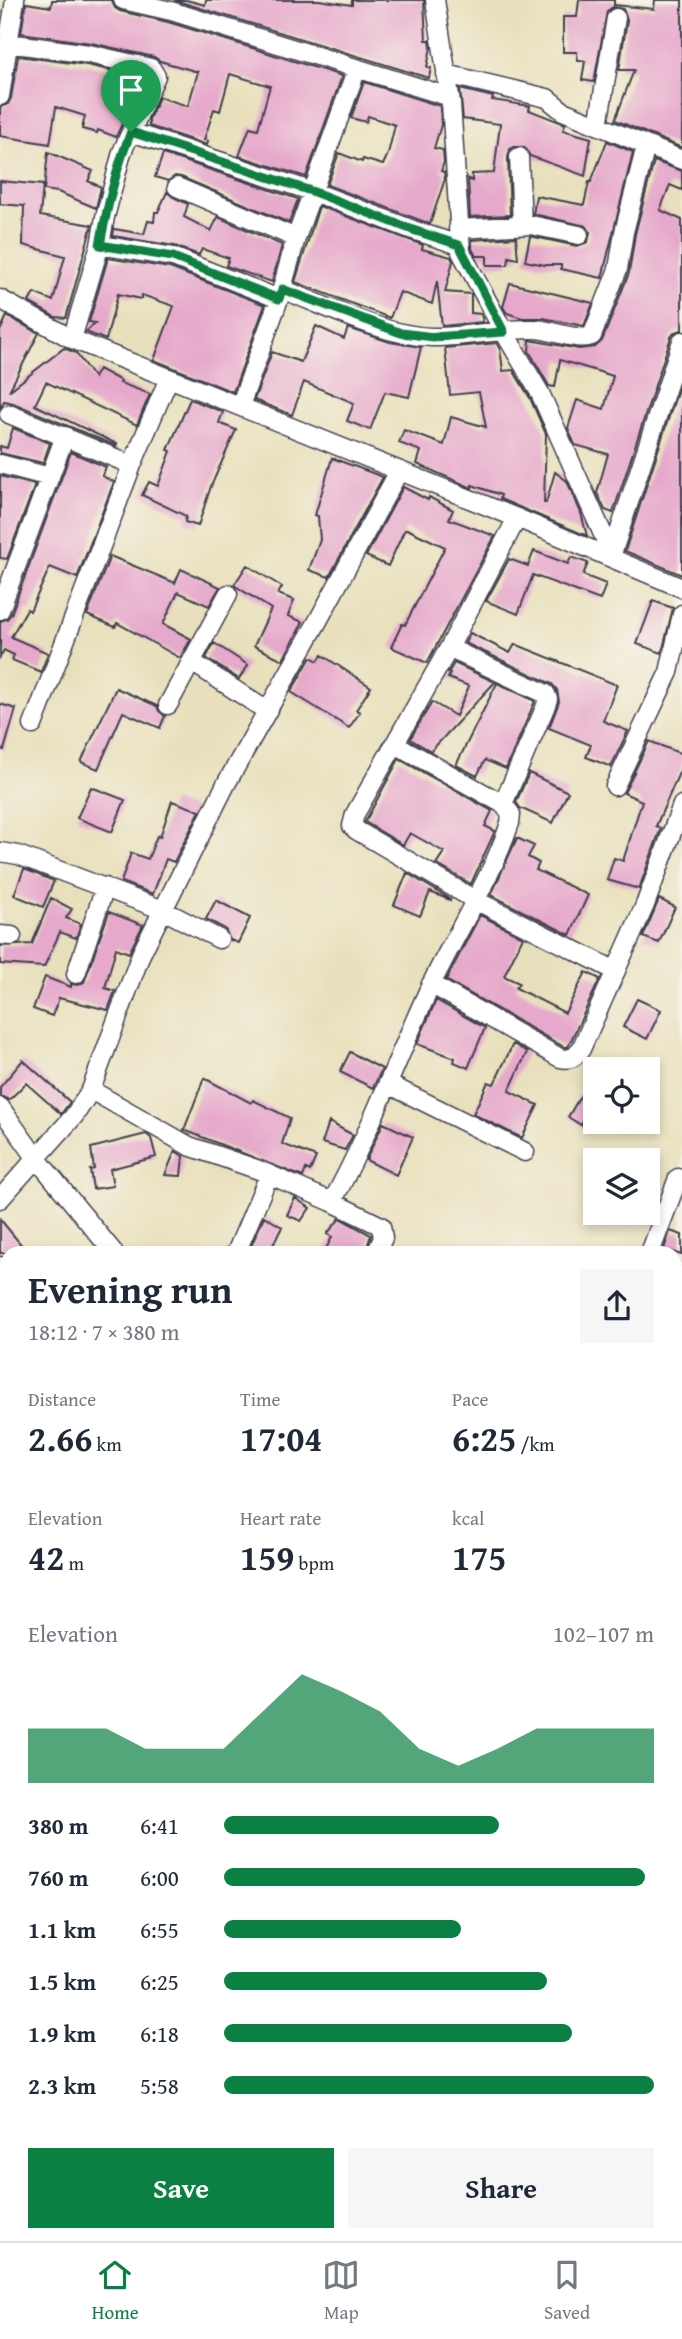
<!DOCTYPE html>
<html lang="en">
<head>
<meta charset="utf-8">
<style>
  body { margin:0; font-family:"Gentium Book Plus",serif; background:#f6f6f7; color:#1f2937; height:100vh; display:flex; flex-direction:column; font-size:26px; white-space:nowrap }
  * { box-sizing:border-box; margin:0 }
  p { font-size:23px; color:#747a83 }
  .icon { flex:none; width:38px; height:38px; fill:none; stroke:currentColor; stroke-width:2; stroke-linecap:round; stroke-linejoin:round }
  .map { position:relative; flex:1; overflow:hidden }
  .sheet { position:absolute; left:0px; top:1246px; width:682px; height:996px; display:flex; flex-direction:column; background:#fff; border-radius:21px 21px 0 0; box-shadow:0 4px 10px #0003 }
  .sheet>* { flex:none }
  .fabs { position:absolute; left:583px; top:1057px; display:grid; gap:14px }
  .fabs a { display:grid; place-items:center; width:77px; height:77px; border-radius:0px; background:#fff; box-shadow:0 4px 10px #0003; font-size:35px }
  .pin { position:absolute; display:grid; place-items:center; width:60px; height:60px; color:#fff; margin:-72px -30px; border-radius:50% 50% 50% 0; rotate:-45deg; box-shadow:0 0 7px #0007 }
  .pin .icon { rotate:45deg }
  .round { display:grid; place-items:center; flex:none; width:74px; height:74px; border-radius:0px; background:#f6f6f7 }
  .head { display:flex; align-items:center; justify-content:space-between; height:119px; padding:0 28px }
  h1 { font-size:38px; font-weight:700; line-height:52px }
  .stats { display:grid; grid-template-columns:repeat(3,1fr); gap:10px; height:119px; padding:7px 28px }
  .stats div { display:grid; align-content:center }
  .stats b { font-size:35px; font-weight:700 }
  .stats small { font-size:19px; font-weight:400 }
  .stats p { font-size:19px }
  .chart { height:196px; padding:14px 28px }
  .chart p { display:flex; justify-content:space-between }
  .chart svg { width:100%; height:126px; margin-top:7px; fill:#0b8043; opacity:.7 }
  .action { display:flex; gap:14px; margin-top:auto; padding:14px 28px }
  .action a { flex:1; height:80px; border-radius:0px; background:#0b8043; color:#fff; font-size:28px; font-weight:700; line-height:80px; text-align:center }
  .action a+a { background:#f6f6f7; color:#1f2937 }
  ul { padding:0 28px; list-style:none; font-size:23px }
  li { display:grid; grid-template-columns:112px 84px 1fr; align-items:center; height:52px }
  li i { height:18px; border-radius:9px; background:#0b8043 }
  .menu { display:flex; justify-content:space-around; align-items:center; height:98px; border-top:2px solid #e0e1e3; background:#fff; font-size:19px; color:#747a83 }
  .menu a { display:grid; justify-items:center; gap:4px }
  .menu .on { color:#0b8043 }
  .map>svg:first-child { display:block }
  .lines { fill:none; stroke-linecap:round; stroke-linejoin:round }
  .stream { stroke:#58aed5; stroke-width:5 }
  .building { fill:#e6a9cb }
  .minor-casing { stroke:#403e4e; stroke-width:21 }
  .minor { stroke:#fff; stroke-width:18 }
  .route-casing { stroke:#fff; stroke-width:14 }
  .route { stroke:#0b8043; stroke-width:9 }
</style>
</head>
<body>
<div class="map">
<svg width="682" height="2241" viewBox="0 0 682 2241">
  <rect width="100%" height="100%" fill="#f7f3e8"/>
  <filter id="ink" filterUnits="userSpaceOnUse"><feTurbulence type="fractalNoise" baseFrequency=".0143" numOctaves="2"/><feDisplacementMap in="SourceGraphic" scale="14" xChannelSelector="R" yChannelSelector="G"/><feConvolveMatrix kernelMatrix="1 2 1 2 8 2 1 2 1" color-interpolation-filters="sRGB"/></filter>
  <filter id="wash" filterUnits="userSpaceOnUse"><feTurbulence type="fractalNoise" baseFrequency=".00686" numOctaves="4" result="noise"/><feDisplacementMap in="SourceGraphic" scale="28" xChannelSelector="R" yChannelSelector="G"/><feGaussianBlur stdDeviation="1.57" result="paint"/><feColorMatrix in="noise" values="0 0 0 0 0 0 0 0 0 0 0 0 0 0 0 0 0 1.4 0 .05"/><feComposite in="paint" operator="in"/></filter>
  <g filter="url(#wash)">
    <rect width="100%" height="100%" fill="#e8e0bc"/>
    <g class="lines">
      <path class="stream" d="M 676,1719 L 682,1717"/>
    </g>
    <g id="blocks">
      <path class="building" d="M 52,0 L 112,0 L 115,8 L 120,11 L 168,22 L 342,76 L 306,177 L 239,156 L 250,127 L 258,129 L 270,86 L 230,74 L 220,111 L 214,109 L 204,140 L 208,141 L 207,145 L 149,126 L 149,119 L 159,97 L 188,106 L 198,72 L 160,61 L 154,57 L 91,43 L 21,33 L 26,3 L 51,7 Z
        M 174,0 L 186,0 L 205,5 L 206,0 L 319,0 L 352,5 L 352,0 L 424,0 L 426,40 L 430,40 L 431,47 L 427,67 L 431,68 L 429,78 Z
        M 579,0 L 614,0 L 614,5 L 654,9 L 655,0 L 682,0 L 682,148 L 615,120 L 634,70 L 619,70 L 627,20 L 623,9 L 613,7 L 607,11 L 594,82 L 582,80 L 585,61 L 578,61 L 577,52 L 563,52 L 563,17 L 577,17 Z
        M 18,56 L 87,65 L 143,78 L 116,137 L 98,130 L 97,133 L 82,129 L 85,116 L 56,107 L 50,144 L 0,136 L 0,107 L 8,104 L 11,98 Z
        M 364,82 L 440,106 L 441,125 L 434,148 L 443,150 L 444,162 L 441,171 L 444,172 L 445,179 L 430,224 L 327,185 L 339,153 L 362,162 L 363,159 L 383,165 L 388,154 L 395,125 L 368,116 L 366,122 L 351,118 Z
        M 460,89 L 493,97 L 492,100 L 530,106 L 529,110 L 565,124 L 563,130 L 591,138 L 585,176 L 530,156 L 524,147 L 514,147 L 510,149 L 508,158 L 510,215 L 470,217 L 468,179 L 472,181 L 472,174 L 494,173 L 500,124 L 463,119 Z
        M 607,141 L 633,152 L 602,278 L 561,269 L 561,265 L 545,265 L 525,261 L 530,236 L 577,246 L 588,242 L 590,232 L 586,226 L 533,214 L 536,196 L 584,205 L 589,182 L 591,182 Z
        M 48,152 L 93,171 L 88,181 L 101,187 L 96,208 L 58,192 L 44,190 Z
        M 163,154 L 298,199 L 289,223 L 181,177 L 175,176 L 168,181 L 155,177 Z
        M 654,161 L 682,171 L 682,190 L 670,185 L 660,210 L 682,220 L 682,330 L 675,332 L 671,337 L 613,513 L 605,510 L 597,493 L 608,454 L 575,445 L 568,428 L 577,400 L 604,409 L 613,376 L 560,360 L 555,387 L 549,386 L 529,351 L 530,340 L 579,349 L 595,347 L 602,341 L 629,273 L 635,234 Z
        M 0,181 L 43,185 L 40,216 L 92,225 L 66,318 L 55,317 L 29,302 L 34,293 L 53,301 L 65,256 L 23,245 L 24,206 L 0,204 Z
        M 167,192 L 173,197 L 188,204 L 184,217 L 211,231 L 218,217 L 282,245 L 272,282 L 226,266 L 229,258 L 202,249 L 199,255 L 175,246 L 113,236 L 114,229 L 144,234 L 148,221 L 154,222 L 155,212 L 158,212 Z
        M 319,206 L 423,245 L 422,249 L 451,257 L 453,261 L 445,292 L 471,294 L 471,313 L 481,314 L 483,322 L 442,326 L 437,281 L 432,304 L 400,292 L 390,318 L 295,282 Z
        M 516,237 L 518,259 L 509,257 L 508,265 L 487,265 L 487,256 L 476,256 L 472,249 L 472,240 Z
        M 108,258 L 170,268 L 265,305 L 233,392 L 154,360 L 174,306 L 142,295 L 141,299 L 118,294 L 106,340 L 86,332 L 95,323 L 89,322 Z
        M 510,283 L 593,303 L 584,326 L 543,318 L 522,318 L 507,313 L 503,307 Z
        M 7,316 L 39,333 L 9,391 L 64,348 L 76,353 L 94,378 L 99,369 L 121,381 L 120,383 L 150,394 L 137,425 L 46,382 L 35,405 L 117,444 L 116,446 L 13,403 L 4,401 L 0,408 L 0,331 Z
        M 316,326 L 344,339 L 348,328 L 390,342 L 421,347 L 409,397 L 385,392 L 370,430 L 347,421 L 354,403 L 304,382 L 292,415 L 254,400 L 272,352 L 301,362 Z
        M 497,343 L 500,348 L 503,371 L 513,370 L 530,398 L 546,434 L 544,503 L 546,503 L 555,472 L 567,481 L 581,513 L 587,536 L 500,499 L 501,495 L 472,485 L 472,488 L 417,464 L 421,451 L 399,443 L 404,430 L 444,445 L 451,417 L 486,427 L 479,392 L 450,395 L 445,348 Z
        M 682,377 L 682,575 L 625,551 Z
        M 190,399 L 223,412 L 219,423 L 236,430 L 211,486 L 198,526 L 185,522 L 186,516 L 142,495 L 149,482 L 158,486 L 171,451 L 168,450 Z
        M 13,428 L 50,443 L 43,463 L 0,453 L 0,446 L 7,448 Z
        M 71,452 L 106,467 L 102,476 L 114,482 L 77,578 L 50,567 L 30,611 L 27,609 L 11,637 L 48,653 L 41,672 L 12,660 L 14,655 L 4,650 L 0,657 L 0,621 L 7,619 L 11,614 Z
        M 332,458 L 383,477 L 329,577 L 309,570 L 320,540 L 318,516 L 315,515 Z
        M 0,476 L 35,485 L 7,559 L 0,558 Z
        M 403,487 L 428,500 L 429,497 L 453,510 L 449,519 L 495,536 L 427,663 L 391,647 L 402,624 L 405,625 L 445,547 L 407,529 L 404,531 L 388,566 L 366,556 Z
        M 534,551 L 568,564 L 571,557 L 588,563 L 583,575 L 606,584 L 600,600 L 533,575 L 518,614 L 486,601 L 509,559 L 528,566 Z
        M 110,556 L 175,583 L 181,569 L 220,587 L 209,606 L 178,592 L 163,624 L 191,639 L 180,658 L 117,623 L 115,627 L 87,615 Z
        M 247,565 L 282,587 L 278,594 L 294,600 L 288,616 L 303,622 L 283,660 L 254,646 L 271,609 L 234,585 Z
        M 653,601 L 673,608 L 662,653 L 637,644 Z
        M 470,633 L 510,653 L 515,644 L 617,685 L 603,721 L 628,731 L 611,767 L 586,757 L 591,745 L 549,728 L 559,702 L 557,690 L 552,684 L 465,643 Z
        M 214,643 L 248,665 L 239,679 L 206,658 Z
        M 322,655 L 371,687 L 356,710 L 360,712 L 349,728 L 291,692 L 311,657 L 318,661 Z
        M 454,663 L 495,682 L 431,751 L 410,739 L 432,702 L 456,716 L 469,686 L 448,678 L 450,674 L 448,673 Z
        M 497,683 L 535,701 L 506,769 L 485,760 L 477,776 L 456,765 Z
        M 116,688 L 157,706 L 159,711 L 165,716 L 160,728 L 123,712 L 98,769 L 81,762 Z
        M 0,704 L 16,709 L 4,750 L 0,749 Z
        M 649,741 L 682,754 L 682,766 L 656,826 L 661,828 L 639,889 L 607,880 L 614,858 L 623,861 L 642,801 L 624,793 Z
        M 399,759 L 492,811 L 485,826 L 495,831 L 471,884 L 436,864 L 444,852 L 410,833 L 403,845 L 365,822 Z
        M 529,773 L 568,792 L 553,823 L 520,808 L 516,802 Z
        M 91,787 L 125,800 L 112,832 L 77,818 Z
        M 172,801 L 200,811 L 174,862 L 166,859 L 153,894 L 121,882 L 131,853 L 148,859 L 157,836 L 160,837 Z
        M 517,838 L 534,846 L 528,857 L 539,863 L 536,870 L 588,895 L 570,935 L 491,895 Z
        M 24,869 L 54,881 L 43,907 L 14,895 Z
        M 407,873 L 450,899 L 450,900 L 430,892 L 420,916 L 394,905 Z
        M 51,898 L 72,909 L 66,918 L 81,924 L 76,938 L 60,932 L 44,967 L 0,964 L 0,946 L 32,944 Z
        M 659,899 L 675,907 L 659,943 L 643,937 Z
        M 216,900 L 250,918 L 238,943 L 230,940 L 225,929 L 206,919 Z
        M 109,912 L 143,925 L 129,953 L 116,948 L 105,988 L 115,991 L 108,1010 L 59,998 L 52,1016 L 33,1009 L 45,977 L 71,987 L 71,984 L 78,985 L 84,982 Z
        M 480,915 L 523,937 L 504,976 L 519,983 L 516,988 L 565,1013 L 586,972 L 600,979 L 568,1047 L 564,1047 L 446,980 Z
        M 637,999 L 661,1010 L 647,1039 L 623,1027 Z
        M 436,1000 L 485,1028 L 468,1068 L 454,1062 L 455,1058 L 417,1044 Z
        M 513,1044 L 527,1052 L 509,1091 L 538,1105 L 522,1138 L 473,1114 L 488,1082 L 494,1084 Z
        M 350,1052 L 382,1069 L 373,1088 L 340,1072 Z
        M 23,1060 L 70,1102 L 61,1114 L 26,1083 L 9,1100 L 0,1096 L 0,1087 Z
        M 595,1071 L 595,1101 L 581,1125 L 568,1117 Z
        M 204,1078 L 251,1103 L 253,1100 L 290,1118 L 282,1144 L 316,1157 L 310,1171 L 306,1169 L 303,1177 L 184,1130 Z
        M 329,1122 L 353,1135 L 345,1150 L 322,1143 Z
        M 383,1123 L 413,1137 L 396,1175 L 366,1160 Z
        M 146,1134 L 151,1138 L 156,1157 L 110,1169 L 113,1186 L 93,1189 L 90,1170 L 94,1169 L 91,1148 Z
        M 175,1151 L 183,1156 L 181,1176 L 165,1175 Z
        M 295,1198 L 310,1208 L 301,1221 L 287,1215 Z
        M 264,1216 L 282,1227 L 269,1253 L 248,1253 Z
        M 340,1218 L 371,1235 L 365,1253 L 324,1253 L 332,1237 L 327,1234 Z
        M 0,1219 L 28,1253 L 0,1253 Z
        M 670,1231 L 682,1235 L 682,1255 L 664,1249 Z"/>
    </g>
  </g>
  <g filter="url(#ink)">
    <use href="#blocks" fill-opacity="0" stroke="#403e4e" stroke-width="2"/>
    <g class="lines">
      <g class="minor-casing">
        <path id="minor" d="M 123,0 L 171,11 L 450,97
          M 435,0 L 451,103 L 461,252 L 504,332 L 540,393 L 614,559
          M 8,43 L 89,54 L 151,68 L 156,76 L 122,152 L 105,217 L 100,245 L 72,339
          M 446,74 L 547,98 L 563,111 L 682,160
          M 0,96 L 15,0
          M 598,125 L 616,18
          M 131,132 L 314,192 L 413,230 L 459,245
          M 519,157 L 522,225
          M 177,187 L 296,238
          M 458,229 L 531,225 L 579,235
          M 100,245 L 173,257 L 279,299
          M 282,289 C 328,307 382,335 431,337 C 466,338 501,328 534,329 C 551,329 577,342 592,336 L 618,269 L 624,232 L 646,146
          M 0,299 L 72,339 L 517,518 L 682,588
          M 240,406 L 279,299 L 296,238 L 357,68
          M 9,414 L 132,465
          M 0,464 L 50,477
          M 517,518 L 449,648 L 355,814 L 352,826 L 356,830 L 475,900 L 616,971
          M 612,554 L 682,341
          M 0,610 L 65,436
          M 449,648 L 546,694 L 548,699 L 545,708 L 503,804
          M 192,662 L 267,711
          M 168,705 L 228,594
          M 33,725 L 132,465 L 169,378
          M 615,786 L 669,672 L 682,614
          M 0,852 L 18,855 L 163,910 L 219,939
          M 0,935 L 12,936
          M 76,974 L 105,887
          M 431,984 L 560,1058 C 570,1060 575,1058 581,1049 L 645,905 L 682,805
          M 388,1084 L 525,1152
          M 91,1090 L 189,1146 L 259,1170 L 332,1202 L 381,1226 L 383,1238 L 376,1253
          M 0,1107 L 37,1159 L 114,1253
          M 0,1199 L 74,1116 L 91,1090 L 141,954 L 226,784 L 319,619 L 399,471
          M 332,1202 C 370,1133 397,1058 430,987 C 456,932 491,880 510,823 L 511,814 L 503,804 L 395,744
          M 236,1253 L 269,1175
          M 650,1253 L 678,1178
          M 0,1266 L 7,1274
          M 676,1328 L 682,1331
          M 0,1484 L 7,1489
          M 676,1500 L 682,1505
          M 0,1549 L 7,1553
          M 676,1575 L 682,1576
          M 0,1685 L 7,1688
          M 0,1832 L 7,1836
          M 676,1869 L 682,1871
          M 0,1936 L 7,1939
          M 676,1941 L 682,1944
          M 0,2044 L 7,2048
          M 676,2094 L 682,2095
          M 19,2241 L 25,2235"/>
      </g>
      <use href="#minor" class="minor"/>
    </g>
  </g>
  <g class="lines" filter="url(#ink)">
    <g class="route-casing">
      <path id="route" d="M 131,132 L 314,192 L 413,230 L 459,245 L 504,332 L 434,337 L 401,333 L 282,289 L 279,299 L 173,257 L 100,245 C 107,207 116,168 131,132 Z"/>
    </g>
    <use href="#route" class="route"/>
  </g>
</svg>
<div class="fabs">
<a><svg class="icon" aria-label="locate" viewBox="0 0 24 24"><circle cx="12" cy="12" r="6"/><path d="M12 2v4M12 18v4M2 12h4M18 12h4"/></svg></a>
<a><svg class="icon" aria-label="layers" viewBox="0 0 24 24"><path d="M12 4l9 5-9 5-9-5zM3 14l9 5 9-5"/></svg></a>
</div>
<div class="pin" style="left:131px;top:132px;background:#1e9e55"><svg class="icon" aria-label="arrive" viewBox="0 0 24 24"><path d="M6 21V4h12l-3 4 3 4H6"/></svg></div>
<section class="sheet">
<div class="head"><div><h1>Evening run</h1><p>18:12 · 7 × 380 m</p></div><a class="round"><svg class="icon" aria-label="share" viewBox="0 0 24 24"><path d="M12 15V3M7 8l5-5 5 5M5 13v7h14v-7"/></svg></a></div>
<div class="stats">
<div><p>Distance</p><b>2.66<small> km</small></b></div>
<div><p>Time</p><b>17:04</b></div>
<div><p>Pace</p><b>6:25<small> /km</small></b></div>
</div>
<div class="stats">
<div><p>Elevation</p><b>42<small> m</small></b></div>
<div><p>Heart rate</p><b>159<small> bpm</small></b></div>
<div><p>kcal</p><b>175</b></div>
</div>
<div class="chart"><p><span>Elevation</span>102–107 m</p>
<svg viewBox="0 0 160 44" preserveAspectRatio="none"><path d="M0 44V25L10 25L20 25L30 32L40 32L50 32L60 19L70 6L80 12L90 19L100 32L110 38L120 32L130 25L140 25L150 25L160 25V44z"/></svg>
</div>
<ul>
<li><b>380 m</b>6:41<i style="width:64%"></i></li>
<li><b>760 m</b>6:00<i style="width:98%"></i></li>
<li><b>1.1 km</b>6:55<i style="width:55%"></i></li>
<li><b>1.5 km</b>6:25<i style="width:75%"></i></li>
<li><b>1.9 km</b>6:18<i style="width:81%"></i></li>
<li><b>2.3 km</b>5:58<i style="width:100%"></i></li>
</ul>
<div class="action"><a>Save</a><a>Share</a></div>
</section>
</div>
<nav class="menu">
<a class="on"><svg class="icon" aria-label="home" viewBox="0 0 24 24"><path d="M3 11l9-7 9 7M6 9v11h12V9"/></svg>Home</a>
<a><svg class="icon" aria-label="map" viewBox="0 0 24 24"><path d="M3 6l6-2 6 2 6-2v14l-6 2-6-2-6 2zM9 4v14M15 6v14"/></svg>Map</a>
<a><svg class="icon" aria-label="saved" viewBox="0 0 24 24"><path d="M7 4h10v16l-5-4-5 4z"/></svg>Saved</a>
</nav>
</body>
</html>
